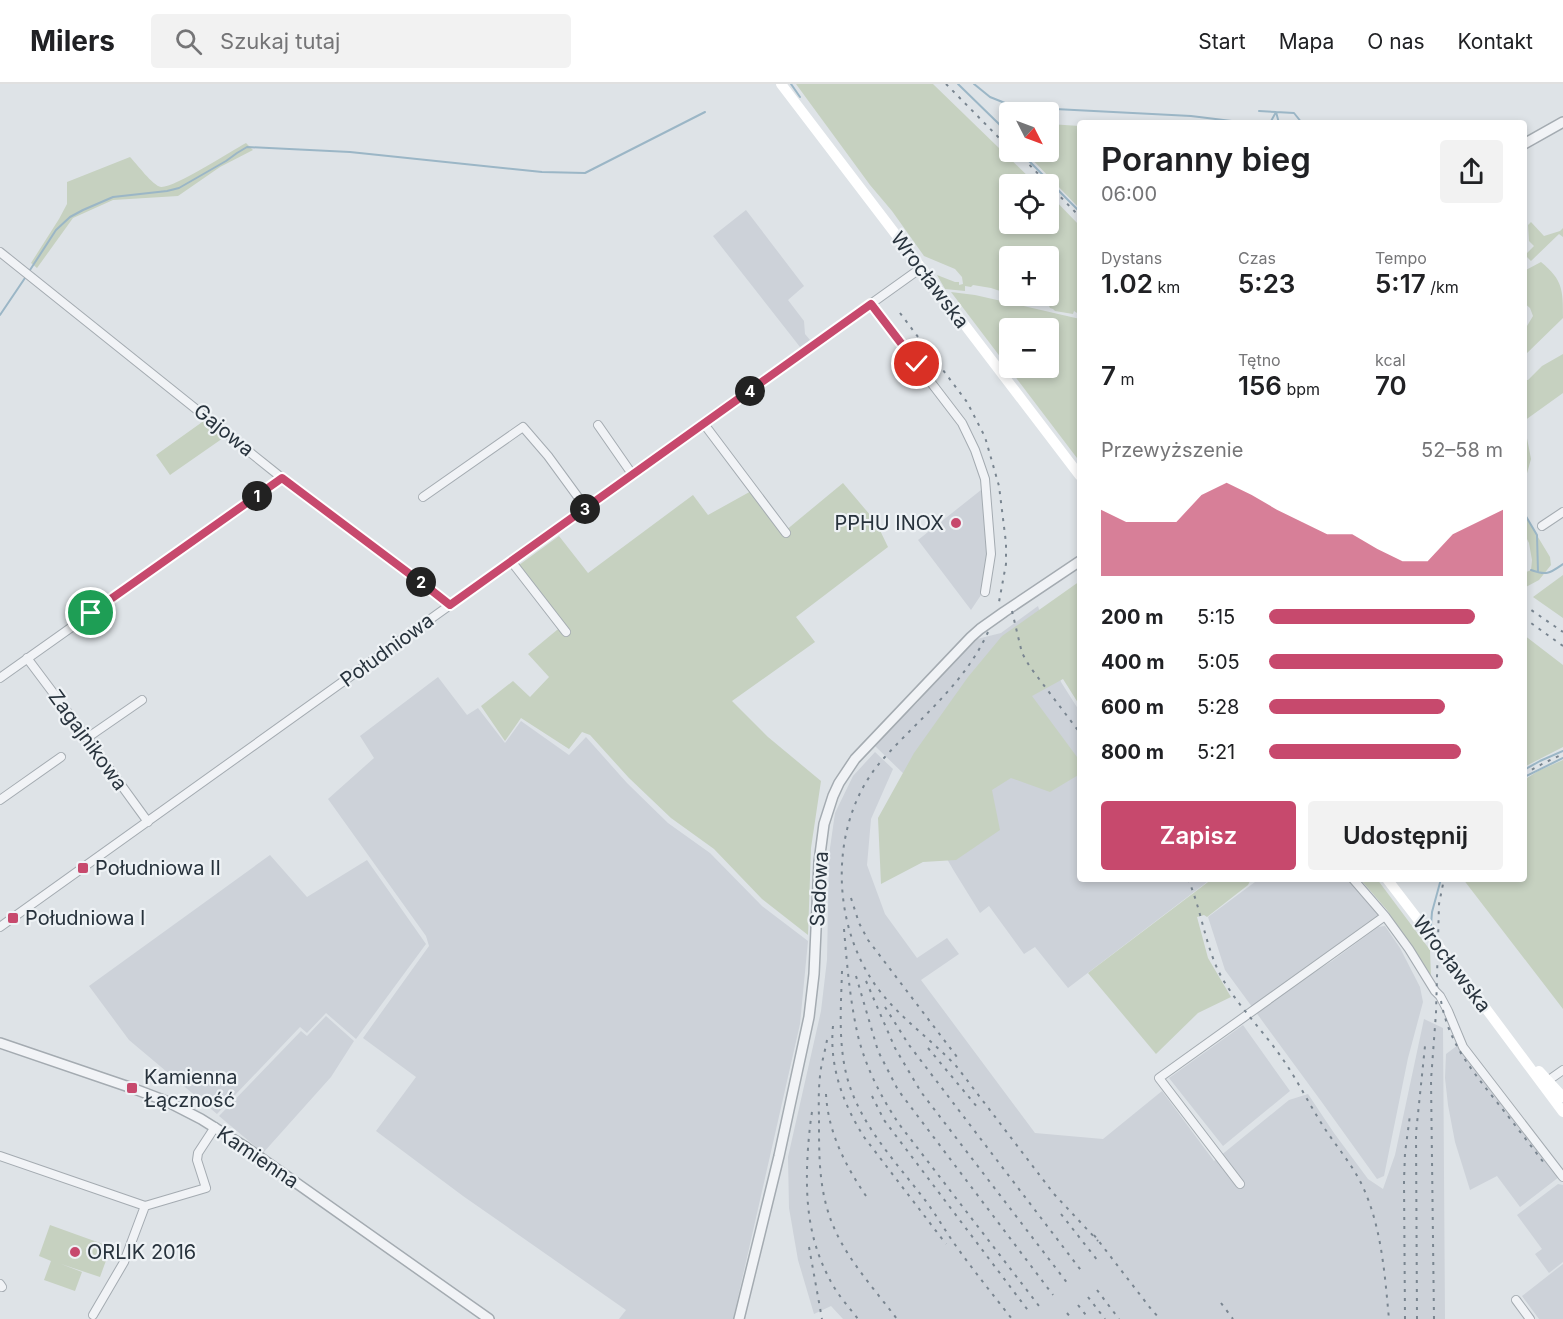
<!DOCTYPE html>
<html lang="pl">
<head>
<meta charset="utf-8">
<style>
  body { margin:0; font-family:Inter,sans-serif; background:#f2f2f2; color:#202124; height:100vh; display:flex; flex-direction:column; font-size:22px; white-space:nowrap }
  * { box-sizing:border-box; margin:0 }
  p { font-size:20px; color:#757577 }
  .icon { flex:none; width:33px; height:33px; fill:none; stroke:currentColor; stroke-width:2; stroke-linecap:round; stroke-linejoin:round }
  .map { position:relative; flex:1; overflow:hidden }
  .details { position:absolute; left:1077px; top:36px; width:450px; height:762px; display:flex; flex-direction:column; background:#fff; border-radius:6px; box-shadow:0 3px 9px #0003 }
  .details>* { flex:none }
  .needle { width:39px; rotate:132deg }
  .controls { position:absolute; left:999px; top:18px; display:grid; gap:12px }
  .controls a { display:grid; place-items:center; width:60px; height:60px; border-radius:6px; background:#fff; box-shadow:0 3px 9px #0003; font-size:30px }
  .pin { position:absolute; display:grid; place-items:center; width:51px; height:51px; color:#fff; margin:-26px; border:3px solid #fff; border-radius:50%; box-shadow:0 2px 6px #0007 }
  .km { position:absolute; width:30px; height:30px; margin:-15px; border-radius:50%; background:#222; color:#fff; font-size:16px; line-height:30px; text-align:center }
  .round { display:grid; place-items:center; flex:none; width:63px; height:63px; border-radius:6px; background:#f2f2f2 }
  .summary { display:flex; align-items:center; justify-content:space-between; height:102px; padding:0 24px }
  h1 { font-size:33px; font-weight:600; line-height:45px }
  .stats { display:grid; grid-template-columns:repeat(3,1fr); gap:9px; height:102px; padding:6px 24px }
  .stats div { display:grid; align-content:center }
  .stats b { font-size:26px; font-weight:600 }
  .stats small { font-size:16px; font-weight:400 }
  .stats p { font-size:16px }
  .chart { height:168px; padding:12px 24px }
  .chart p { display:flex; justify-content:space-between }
  .chart svg { width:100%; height:108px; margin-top:6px; fill:#c7496d; opacity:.7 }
  .action { display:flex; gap:12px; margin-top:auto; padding:12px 24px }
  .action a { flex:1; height:69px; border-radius:6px; background:#c7496d; color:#fff; font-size:24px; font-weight:600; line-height:69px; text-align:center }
  .action a+a { background:#f2f2f2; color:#202124 }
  ul { padding:0 24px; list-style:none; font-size:20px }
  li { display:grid; grid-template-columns:96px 72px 1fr; align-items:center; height:45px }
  li i { height:15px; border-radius:8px; background:#c7496d }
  header { display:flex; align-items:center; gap:36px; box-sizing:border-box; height:84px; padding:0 30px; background:#fff; border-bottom:2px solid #e0e0e0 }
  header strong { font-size:28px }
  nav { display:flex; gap:33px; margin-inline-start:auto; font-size:21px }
  .search { width:420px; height:54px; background:#f2f2f2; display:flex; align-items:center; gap:15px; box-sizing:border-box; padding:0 21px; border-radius:6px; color:#757577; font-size:22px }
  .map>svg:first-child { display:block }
  .built { fill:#cdd2d9 }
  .green { fill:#c6d1c0; fill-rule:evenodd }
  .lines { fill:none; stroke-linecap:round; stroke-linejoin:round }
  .stream { stroke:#9bb6c6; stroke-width:2 }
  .minor-casing { stroke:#a4abb1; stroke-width:10 }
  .tertiary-casing { stroke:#a4abb1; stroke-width:12 }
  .minor { stroke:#f1f3f6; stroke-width:8 }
  .tertiary { stroke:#f1f3f6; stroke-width:9 }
  .secondary { stroke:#fff; stroke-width:10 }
  .rail { stroke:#798590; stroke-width:2; stroke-dasharray:3 6; stroke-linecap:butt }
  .secondary-bridge { stroke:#fff; stroke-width:10 }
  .route-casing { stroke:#fff; stroke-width:12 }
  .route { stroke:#c7496d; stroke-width:8 }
  .poi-dot { fill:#c7496d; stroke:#eef2f5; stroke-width:2 }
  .labels { text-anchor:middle; stroke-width:4.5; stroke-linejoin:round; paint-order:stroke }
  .street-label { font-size:20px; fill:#28333d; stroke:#eef2f5 }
  .poi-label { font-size:20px; fill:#28333d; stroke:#eef2f5; text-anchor:start }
</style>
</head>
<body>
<header>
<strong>Milers</strong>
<div class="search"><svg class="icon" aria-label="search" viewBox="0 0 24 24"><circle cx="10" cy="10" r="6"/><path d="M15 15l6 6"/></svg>Szukaj tutaj</div>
<nav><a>Start</a><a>Mapa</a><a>O nas</a><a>Kontakt</a></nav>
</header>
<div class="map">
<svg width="1563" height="1235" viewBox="0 0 1563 1235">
  <rect width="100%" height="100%" fill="#dee3e7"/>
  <path class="built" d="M 746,126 L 804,202 L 788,216 L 804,237 L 805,250 L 810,256 L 800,263 L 713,152 Z
    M 981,406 L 983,416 L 987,468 L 983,508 L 971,526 L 918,456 Z
    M 1038,522 L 1061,598 L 1080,628 L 1080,795 L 1211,795 L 1068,904 L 1035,863 L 1024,870 L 989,822 L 980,829 L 954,787 L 905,703 L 908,694 L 875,662 L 893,641 L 917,619 L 973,556 L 1001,549 Z
    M 438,593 L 467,631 L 478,624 L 505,659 L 521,637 L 569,671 L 586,653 L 627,699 L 668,739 L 710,769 L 762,822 L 808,857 L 800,940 L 733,1235 L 619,1235 L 626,1226 L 463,1112 L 376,1047 L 416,993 L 363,954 L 429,862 L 426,852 L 328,715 L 374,674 L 360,652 Z
    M 875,668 L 893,685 L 871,735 L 867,781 L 885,830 L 917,874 L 947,854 L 959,870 L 921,896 L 1035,1049 L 1103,1055 L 1162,1007 L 1214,1077 L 1289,1016 L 1308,1010 L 1334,1049 L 1368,1095 L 1383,1105 L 1395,1071 L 1424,935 L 1443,944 L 1445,1235 L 843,1235 L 831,1222 L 814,1230 L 798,1176 L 789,1124 L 788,1073 L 821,927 L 827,876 L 829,771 L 835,729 L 853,692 Z
    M 270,771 L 307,813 L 367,776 L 426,860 L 356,955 L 326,929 L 307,949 L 300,943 L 217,1030 L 129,956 L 89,902 Z
    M 1259,795 L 1353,795 L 1385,832 L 1267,918 L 1332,877 L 1378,843 L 1385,842 L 1400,864 L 1420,903 L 1423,918 L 1408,974 L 1384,1092 L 1377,1095 L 1321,1017 L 1225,886 L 1208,833 Z
    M 326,932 L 354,957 L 331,993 L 263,1069 L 219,1032 L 301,947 L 307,952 Z
    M 1243,941 L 1290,1007 L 1223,1062 L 1169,994 Z
    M 1458,961 L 1559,1093 L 1520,1123 L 1497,1092 L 1470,1106 L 1455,1058 L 1448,1021 L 1445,994 L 1446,970 Z
    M 1558,1100 L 1563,1101 L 1563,1178 L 1549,1189 L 1535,1170 L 1542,1165 L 1517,1131 Z
    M 1563,1180 L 1563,1235 L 1539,1235 L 1522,1212 Z"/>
  <path class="green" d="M 796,0 L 933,0 L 1036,100 L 1010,100 L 1010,140 L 1048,140 L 1049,110 L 1080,142 L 1080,231 L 1074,227 L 1073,230 L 1055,227 L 1053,225 L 1050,224 L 1049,222 L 1051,219 L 1048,217 L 1015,212 L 1048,212 L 1048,172 L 1010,172 L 1009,210 L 991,204 L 973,201 L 971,203 L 965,202 L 965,207 L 945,205 L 937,191 L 955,198 L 959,198 L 959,201 L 963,200 L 962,193 L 955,185 L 924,172 L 892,127 L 870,101 Z
    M 1049,40 L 1080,42 L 1080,125 L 1025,68 L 1048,68 Z
    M 246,59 L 253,66 L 220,83 L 178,112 L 113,116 L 73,134 L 37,184 L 31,179 L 59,135 L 67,120 L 67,98 L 130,73 C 136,79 153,102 161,103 C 174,104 231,67 246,59 Z
    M 1531,138 L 1544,152 L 1560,147 L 1563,144 L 1563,153 L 1559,150 L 1531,177 L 1525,171 L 1534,162 L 1529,157 L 1528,141 Z
    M 1541,178 C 1563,196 1563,206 1563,234 L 1524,272 L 1524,247 L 1533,232 L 1530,224 L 1524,219 L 1524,187 Z
    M 951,208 L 975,211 L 1080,235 L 1080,378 ZM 1010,244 L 1048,244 L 1048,284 L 1010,284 Z
    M 1563,270 L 1563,309 L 1524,337 L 1526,349 L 1531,375 L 1524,400 L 1524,296 L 1528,296 L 1542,282 Z
    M 205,336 L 226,352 L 170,391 L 156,371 Z
    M 843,399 L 876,438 L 888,463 L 796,533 L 815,558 L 732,617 L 768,653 L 821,697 L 811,764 L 808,851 L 762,815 L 714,765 L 671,734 L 629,694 L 590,651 L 582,648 L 569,665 L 521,634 L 505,657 L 481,622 L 513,597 L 530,613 L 549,593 L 528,570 L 563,541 L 519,481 L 559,452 L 588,489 L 693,411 L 708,431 L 753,406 L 785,447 Z
    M 1524,430 L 1550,473 L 1551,481 L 1539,496 L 1524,504 L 1524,489 L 1531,486 L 1532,476 L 1529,459 L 1524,449 Z
    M 1563,491 L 1563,534 L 1533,513 Z
    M 1080,497 L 1080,622 L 1063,595 L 1032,612 L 1080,677 L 1080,690 L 1050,708 L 1011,694 L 992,706 L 1000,746 L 956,776 L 923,778 L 881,800 L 878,734 L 914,669 L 968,593 L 1002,552 Z
    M 1524,551 L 1563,581 L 1563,663 L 1524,683 Z
    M 1563,676 L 1563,925 L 1463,795 L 1524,795 L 1524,696 L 1538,687 Z
    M 1212,795 L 1251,795 L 1248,801 L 1207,833 L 1204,831 L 1197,833 L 1208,874 L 1231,913 L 1198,929 L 1156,970 L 1088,889 Z
    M 1360,795 L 1377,795 L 1430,866 L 1431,893 L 1387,826 Z
    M 50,1141 L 111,1163 L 100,1193 L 61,1180 L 82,1188 L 75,1207 L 44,1196 L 51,1177 L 39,1172 Z"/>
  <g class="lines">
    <path class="stream" d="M 791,0 L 800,13
      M 958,0 L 999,40 L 1010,56
      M 974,0 L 990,13 L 1015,23 L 1191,32 L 1248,39
      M 1259,27 L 1276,28 L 1279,39
      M 1270,39 L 1276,28 L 1294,29 L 1302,39
      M 1020,68 L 1080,128
      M 30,186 L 56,146 L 70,133 L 83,126 L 113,113 L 167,107 L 179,104 L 226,77 L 237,69 L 247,63 L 350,68 L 542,88 L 585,89 L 705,28
      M 0,231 L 27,191
      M 1524,429 L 1537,451 L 1538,488
      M 1531,486 C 1547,492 1550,489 1563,480
      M 1524,686 L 1540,677 L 1563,667
      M 1524,693 L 1563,674
      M 1431,841 L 1432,828 L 1441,795"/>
    <g class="minor-casing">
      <path id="minor" d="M 0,168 L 282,394 L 431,506 L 450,521
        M 871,220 L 962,339 L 975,366 L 985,395 L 991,470 L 985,508
        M 704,340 L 786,449
        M 598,341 L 632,390
        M 423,413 L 523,343 L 548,372 L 586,424
        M 1542,442 L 1563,428
        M 511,477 L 566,548
        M 27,574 L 87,654 L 148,738
        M 0,594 L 282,394
        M 87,654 L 142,616
        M 0,716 L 61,673
        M 1353,795 L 1385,832 L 1409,865 L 1435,907 L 1440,912 L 1448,927 L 1463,963 L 1563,1093
        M 0,843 L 921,184
        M 1546,998 L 1563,986
        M 0,1072 L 145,1122 L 206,1104 L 197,1076 L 198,1069 L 215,1043
        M 1240,1100 L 1159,994 L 1385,832
        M 0,1200 L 2,1203
        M 1516,1216 L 1530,1235
        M 93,1231 L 124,1178 L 145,1122"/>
    </g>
    <g class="tertiary-casing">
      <path id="tertiary" d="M 1524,60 L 1563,38
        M 0,959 L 132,1004 L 166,1017 L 201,1035 L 244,1062 L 489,1235
        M 739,1235 L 779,1072 L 809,933 L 814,890 L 819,778 L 824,740 L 833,712 L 839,699 L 855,675 L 971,553 L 980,545 L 1004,528 L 1080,477"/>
    </g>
    <use href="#minor" class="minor"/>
    <use href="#tertiary" class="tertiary"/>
    <path class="secondary" d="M 781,0 L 1080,392
      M 1387,795 L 1423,842
      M 1452,879 L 1563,1028
      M 1539,987 L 1563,1013"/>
    <path class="rail" d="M 946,0 L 1010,65
      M 1017,68 L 1080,133
      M 900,229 L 967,318 L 985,353 L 999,402 L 1006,459 L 1006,480 L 999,518
      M 1524,521 L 1563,548
      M 1012,527 L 1022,569 L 1030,583 L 1080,649
      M 1524,534 L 1563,562
      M 988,548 C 965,599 921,633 884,674 C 828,735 829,841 879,906 C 901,935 932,956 957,983 L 1054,1110 L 1098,1157
      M 1524,690 L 1542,680 L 1563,670
      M 1188,795 C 1202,827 1205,863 1222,894 C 1239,923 1263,947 1282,974 C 1298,997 1310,1022 1325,1045 C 1339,1066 1356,1085 1366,1110 C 1382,1149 1385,1193 1389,1235
      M 851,814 L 859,839 L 868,856 L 957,973
      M 844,845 C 847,881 850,917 858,952 C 866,984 881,1013 899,1040 L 1039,1222
      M 842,887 C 841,922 838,959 847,993 C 860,1042 898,1080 928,1120 C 938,1134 946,1148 956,1162 C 974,1187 993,1211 1012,1235
      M 856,892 L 878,967 L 898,1006 L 1053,1211
      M 866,897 L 895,964 L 921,1008 L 1068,1200
      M 1441,917 C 1449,959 1470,984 1496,1017 C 1512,1037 1528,1058 1544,1079
      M 885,923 L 909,961 L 1083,1189
      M 833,942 C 829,982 843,1020 864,1053 L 946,1160
      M 827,956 C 825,968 821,980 820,992 C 818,1009 819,1026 819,1042 C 819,1084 820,1120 841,1158 C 856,1185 878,1210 897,1235
      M 928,964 L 978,1024
      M 826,1010 C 828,1048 845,1081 866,1112
      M 872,1012 L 884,1036 L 1030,1229
      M 812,1028 C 810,1040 809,1052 808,1064 C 805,1111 807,1152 829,1194 C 836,1209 848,1222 858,1235
      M 1061,1130 L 1098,1177
      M 1094,1151 L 1151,1225 L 1160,1235
      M 809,1163 L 822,1235
      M 1097,1206 L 1119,1235
      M 1088,1213 L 1105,1235
      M 1221,1219 L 1233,1235
      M 1078,1221 L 1089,1235
      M 1067,1229 L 1072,1235
      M 1405,1235 L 1404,1097 L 1405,1069 L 1410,1031
      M 1417,1235 L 1416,1049 L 1425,962
      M 1434,1235 L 1431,996 L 1436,929 L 1439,820 L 1444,795"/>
    <path class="secondary-bridge" d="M 1423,842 L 1452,879"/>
  </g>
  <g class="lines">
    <g class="route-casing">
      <path id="route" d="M 91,529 L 282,394 L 431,506 L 450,521 L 871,220 L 917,280"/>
    </g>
    <use href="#route" class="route"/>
  </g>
  <g class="poi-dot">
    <circle cx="956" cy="439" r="6"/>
    <rect x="77" y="778" width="12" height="12" rx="3"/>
    <rect x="7" y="828" width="12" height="12" rx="3"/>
    <rect x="126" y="998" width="12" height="12" rx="3"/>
    <circle cx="75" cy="1168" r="6"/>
  </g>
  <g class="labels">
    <g class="street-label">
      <text transform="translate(930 196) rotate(53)" y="7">Wrocławska</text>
      <text transform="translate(224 346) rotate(39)" y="7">Gajowa</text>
      <text transform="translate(387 566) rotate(-36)" y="7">Południowa</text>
      <text transform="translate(88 656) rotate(54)" y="7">Zagajnikowa</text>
      <text transform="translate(819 805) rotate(-87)" y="7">Sadowa</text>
      <text transform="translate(1452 880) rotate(53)" y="7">Wrocławska</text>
      <text transform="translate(258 1073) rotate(34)" y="7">Kamienna</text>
    </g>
    <g class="poi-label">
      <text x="944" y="446" text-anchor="end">PPHU INOX</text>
      <text x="95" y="791">Południowa II</text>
      <text x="25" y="841">Południowa I</text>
      <text x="144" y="1000">Kamienna<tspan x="144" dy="23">Łączność</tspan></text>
      <text x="87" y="1175">ORLIK 2016</text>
    </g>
  </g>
</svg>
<div class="controls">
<a><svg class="needle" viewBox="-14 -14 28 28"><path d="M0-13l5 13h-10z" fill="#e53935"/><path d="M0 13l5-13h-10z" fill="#757577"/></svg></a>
<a><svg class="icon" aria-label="locate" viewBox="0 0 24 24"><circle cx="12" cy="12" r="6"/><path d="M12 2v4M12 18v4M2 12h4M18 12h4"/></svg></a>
<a>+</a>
<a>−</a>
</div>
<div class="pin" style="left:91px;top:529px;background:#1e9e55"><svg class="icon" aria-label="arrive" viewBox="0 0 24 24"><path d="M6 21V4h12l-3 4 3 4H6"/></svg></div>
<div class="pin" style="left:917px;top:280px;background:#d93025"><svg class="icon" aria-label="check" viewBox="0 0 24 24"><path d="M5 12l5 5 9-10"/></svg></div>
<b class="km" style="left:257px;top:412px">1</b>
<b class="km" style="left:421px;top:498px">2</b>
<b class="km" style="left:585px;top:425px">3</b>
<b class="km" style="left:750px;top:307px">4</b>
<section class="details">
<div class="summary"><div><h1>Poranny bieg</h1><p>06:00</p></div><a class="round"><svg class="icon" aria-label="share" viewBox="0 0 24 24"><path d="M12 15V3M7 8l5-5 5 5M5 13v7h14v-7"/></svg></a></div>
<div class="stats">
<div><p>Dystans</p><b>1.02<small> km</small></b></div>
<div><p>Czas</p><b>5:23</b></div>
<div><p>Tempo</p><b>5:17<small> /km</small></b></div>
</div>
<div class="stats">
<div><b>7<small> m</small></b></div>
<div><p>Tętno</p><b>156<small> bpm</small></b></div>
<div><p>kcal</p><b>70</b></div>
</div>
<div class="chart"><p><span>Przewyższenie</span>52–58 m</p>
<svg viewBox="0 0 160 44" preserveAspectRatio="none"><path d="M0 44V17L10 22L20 22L30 22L40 11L50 6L60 11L70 17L80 22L90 27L100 27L110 33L120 38L130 38L140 27L150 22L160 17V44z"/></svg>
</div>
<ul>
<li><b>200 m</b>5:15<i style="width:88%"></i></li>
<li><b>400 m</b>5:05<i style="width:100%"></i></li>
<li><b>600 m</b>5:28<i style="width:75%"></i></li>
<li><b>800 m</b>5:21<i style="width:82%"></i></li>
</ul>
<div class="action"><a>Zapisz</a><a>Udostępnij</a></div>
</section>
</div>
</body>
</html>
